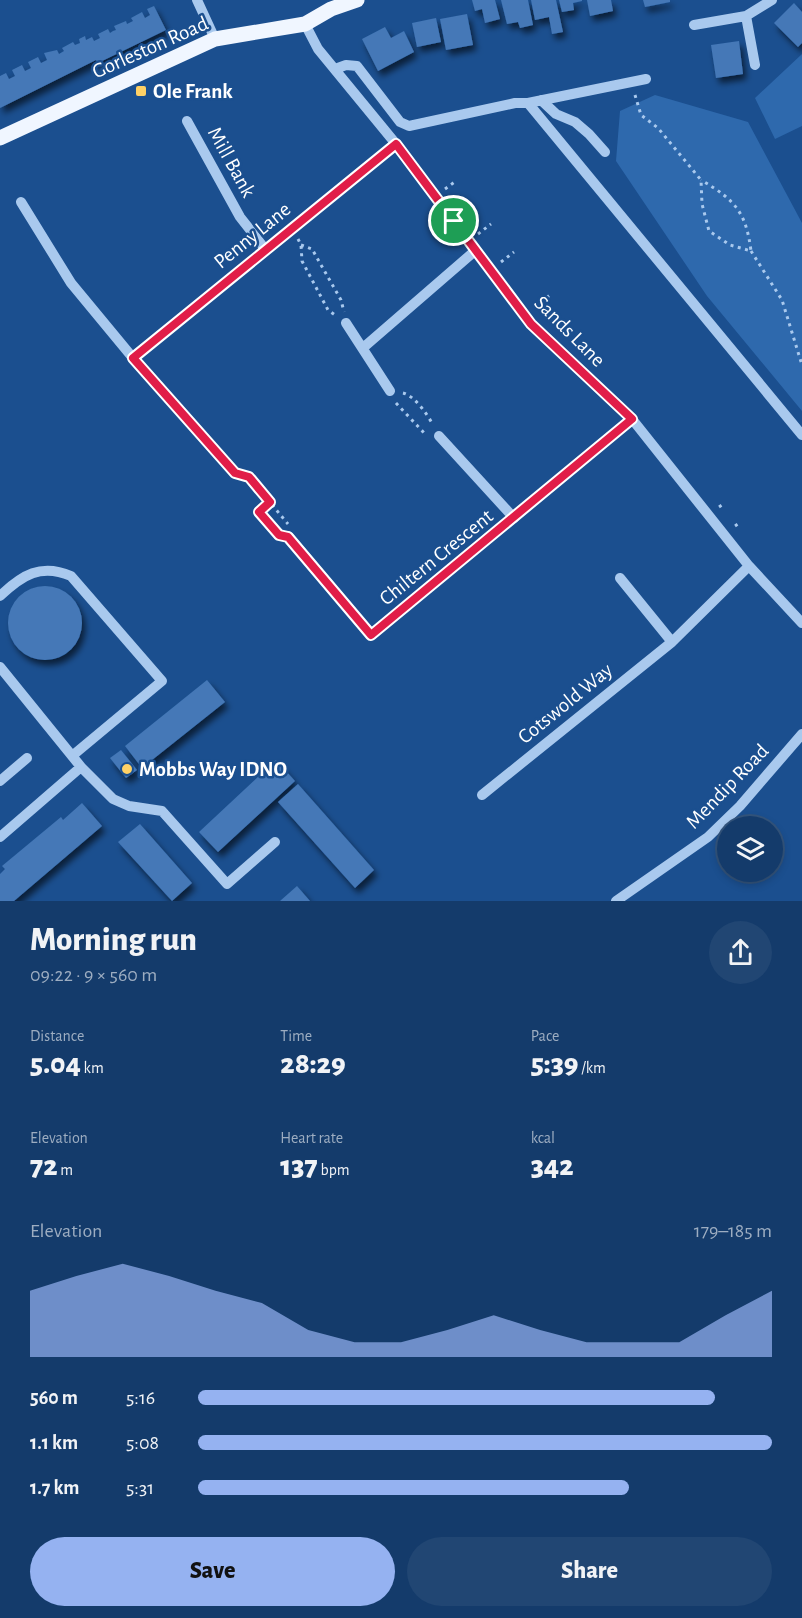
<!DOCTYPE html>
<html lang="en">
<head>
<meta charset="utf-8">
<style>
  body { margin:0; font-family:"Alegreya Sans",sans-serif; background:#214673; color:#f1f3f6; height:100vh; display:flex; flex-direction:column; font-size:22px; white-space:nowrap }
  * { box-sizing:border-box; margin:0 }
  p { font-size:20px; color:#9dadc1 }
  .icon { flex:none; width:33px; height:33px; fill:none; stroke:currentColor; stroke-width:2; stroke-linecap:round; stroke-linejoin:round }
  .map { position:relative; height:901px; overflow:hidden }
  .details { display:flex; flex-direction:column; background:#143b6b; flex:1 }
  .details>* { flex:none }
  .controls { position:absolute; left:717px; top:816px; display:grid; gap:12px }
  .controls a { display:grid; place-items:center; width:66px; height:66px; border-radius:50%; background:#143b6b; box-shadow:0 3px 9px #0003,0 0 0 2px #33557e; font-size:30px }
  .pin { position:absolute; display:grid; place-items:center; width:51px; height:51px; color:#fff; margin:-26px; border:3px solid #fff; border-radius:50%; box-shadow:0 2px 6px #0007 }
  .round { display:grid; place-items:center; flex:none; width:63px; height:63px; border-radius:32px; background:#214673 }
  .summary { display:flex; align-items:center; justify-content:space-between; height:102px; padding:0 30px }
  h1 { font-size:33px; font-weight:800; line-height:45px }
  .metrics { display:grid; grid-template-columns:repeat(3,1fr); gap:9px; height:102px; padding:6px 30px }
  .metrics div { display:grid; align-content:center }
  .metrics b { font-size:30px; font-weight:800 }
  .metrics small { font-size:16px; font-weight:400 }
  .metrics p { font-size:16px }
  .chart { height:168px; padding:12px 30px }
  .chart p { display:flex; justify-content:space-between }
  .chart svg { width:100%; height:108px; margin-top:6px; fill:#95b2f1; opacity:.7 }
  .primary-button { display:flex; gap:12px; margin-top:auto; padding:12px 30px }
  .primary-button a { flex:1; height:69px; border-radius:36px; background:#95b2f1; color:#111; font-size:24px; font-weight:800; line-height:69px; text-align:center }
  .primary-button a+a { background:#214673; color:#f1f3f6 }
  ul { padding:0 30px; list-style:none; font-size:20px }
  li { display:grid; grid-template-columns:96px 72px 1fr; align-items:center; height:45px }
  li i { height:15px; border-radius:8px; background:#95b2f1 }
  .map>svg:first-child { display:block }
  .green { fill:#2e69ad }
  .building { fill:#4478b7; filter:url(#shadow) }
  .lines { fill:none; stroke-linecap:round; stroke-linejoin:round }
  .path { stroke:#a9c9ee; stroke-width:3; stroke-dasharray:3 4.5; stroke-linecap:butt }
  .minor { stroke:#a9c9ee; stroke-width:10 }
  .major { stroke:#f0f6ff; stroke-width:15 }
  .route-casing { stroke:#fff; stroke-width:12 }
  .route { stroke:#e11d48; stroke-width:8 }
  .poi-dot { fill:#ffd166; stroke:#1b4f8f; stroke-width:2 }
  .labels { text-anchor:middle; stroke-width:5; stroke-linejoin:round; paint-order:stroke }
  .street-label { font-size:21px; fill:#fff; stroke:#1b4f8f }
  .poi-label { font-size:21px; font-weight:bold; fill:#fff; stroke:#1b4f8f; text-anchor:start }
</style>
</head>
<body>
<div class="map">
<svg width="802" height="901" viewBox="0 0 802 901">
  <defs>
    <filter id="shadow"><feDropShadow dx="3.5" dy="5.5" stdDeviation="3" flood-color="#0009"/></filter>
  </defs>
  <rect width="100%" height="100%" fill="#1b4f8f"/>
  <path class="green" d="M 802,54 L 802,126 L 775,139 L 755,98 Z
    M 655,95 L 748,122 L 802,223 L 802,411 L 707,296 L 616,161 L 620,111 Z"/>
  <path class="building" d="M 472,0 L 495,0 L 500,19 L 485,23 L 482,9 L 475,11 Z
    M 501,0 L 528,0 L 533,25 L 520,28 L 518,22 L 507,24 Z
    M 531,0 L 556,0 L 563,32 L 552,34 L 549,17 L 535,20 Z
    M 559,0 L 582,0 L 582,1 L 573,3 L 574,10 L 562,12 Z
    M 587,0 L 611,0 L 613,11 L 590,16 Z
    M 643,0 L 670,0 L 670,2 L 645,7 Z
    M 794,3 L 802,12 L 802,43 L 798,47 L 774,23 Z
    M 154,6 L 166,30 L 98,63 L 96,60 L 0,108 L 0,76 L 6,73 L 9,79 L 15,76 L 12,70 L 22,65 L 25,71 L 31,68 L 28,62 L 38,57 L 41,63 L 47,60 L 44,53 L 57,50 L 59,54 L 64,51 L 62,48 L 73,42 L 75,45 L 80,43 L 79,39 L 85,36 L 86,40 L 92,37 L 94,41 L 100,38 L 98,34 L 108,29 L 110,33 L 113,31 L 116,30 L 114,26 L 126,21 L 127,24 L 133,21 L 131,18 L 142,12 L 145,18 L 150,15 L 147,9 Z
    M 467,14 L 473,45 L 446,50 L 440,19 Z
    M 436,18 L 441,42 L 417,47 L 412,23 Z
    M 385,27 L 391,38 L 404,31 L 414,52 L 378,71 L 362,39 Z
    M 739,41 L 743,74 L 716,78 L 711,45 Z
    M8 623a37 37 0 1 1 74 0a37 37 0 1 1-74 0Z
    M 207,680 L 225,702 L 142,768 L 125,746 Z
    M 121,750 L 137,770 L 126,778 L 110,758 Z
    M 276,760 L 295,781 L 218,852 L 199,832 Z
    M 298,784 L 374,870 L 355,888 L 278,802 Z
    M 82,803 L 102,826 L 14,901 L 0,901 L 0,874 L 5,869 L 2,866 L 61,817 L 63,820 Z
    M 140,824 L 192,883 L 172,901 L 118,842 Z
    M 297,886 L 310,901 L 280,901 Z"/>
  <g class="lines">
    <path class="path" d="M 635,95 L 641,115 L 658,128 L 701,180 L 702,204 L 709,231 L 730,245 L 751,251 C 746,212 735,200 701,180
      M 445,189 L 456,181
      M 465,212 L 475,205
      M 478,234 L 491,224
      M 298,239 L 301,245 L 302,261 L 328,310 L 335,315
      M 301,245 L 312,249 L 341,300 L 344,312
      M 751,251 L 782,300 L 802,365
      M 501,262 L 514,252
      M 535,307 L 550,295
      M 585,357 L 595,348
      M 403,393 C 415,396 427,414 433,425
      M 396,403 L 426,435
      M 248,476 L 288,524
      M 270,502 L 259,512 L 276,531
      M 719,507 L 725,503
      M 735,526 L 741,522"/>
    <path class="minor" d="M 197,0 L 215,39
      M 746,16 L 755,65
      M 305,24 L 318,49 L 396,144 L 531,324 L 632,419 L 749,566 L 802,623
      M 694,25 L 746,16 L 772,0
      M 335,69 L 346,65 L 357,66 L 400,122 L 409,126 L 515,103 L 528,103 L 646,79
      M 541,100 L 556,114 L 575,122 L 589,134 L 605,152
      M 528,103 L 802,435
      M 187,121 L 240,217 L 265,249
      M 21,202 L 71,283 L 133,358 L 235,473
      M 346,323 L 390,391
      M 364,347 L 476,250
      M 133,358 L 396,144
      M 439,436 L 514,518
      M 288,536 L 371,635 L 632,419
      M 620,578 L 672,642
      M 0,596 C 22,575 41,563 71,576 L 162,681 L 72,756
      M 0,667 L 81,767 L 0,837
      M 81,767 L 113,799 L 129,806 L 162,811 L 227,884 L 275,842
      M 0,781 L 27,758
      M 482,795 L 672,642 L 749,566
      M 616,901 L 708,837 L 740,806 L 802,734"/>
    <path class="major" d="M 0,138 L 215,39 L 305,24 L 331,9 L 357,0"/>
  </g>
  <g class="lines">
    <g class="route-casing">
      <path id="route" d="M 396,144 L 531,324 L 632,419 L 371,635 L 288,537 L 279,535 L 259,512 L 270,502 L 249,477 L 235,473 L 133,358 Z"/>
    </g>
    <use href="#route" class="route"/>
  </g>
  <g class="poi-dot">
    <rect x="135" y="85" width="12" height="12" rx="3"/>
    <circle cx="127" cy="769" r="6"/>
  </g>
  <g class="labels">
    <g class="street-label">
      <text transform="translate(150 47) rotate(-24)" y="7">Gorleston Road</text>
      <text transform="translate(232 162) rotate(61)" y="7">Mill Bank</text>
      <text transform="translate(252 235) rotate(-39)" y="7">Penny Lane</text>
      <text transform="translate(570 331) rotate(45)" y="7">Sands Lane</text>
      <text transform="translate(436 557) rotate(-39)" y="7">Chiltern Crescent</text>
      <text transform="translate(565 703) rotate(-39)" y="7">Cotswold Way</text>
      <text transform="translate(727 786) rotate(-46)" y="7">Mendip Road</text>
    </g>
    <g class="poi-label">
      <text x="153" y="98">Ole Frank</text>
      <text x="139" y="776">Mobbs Way IDNO</text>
    </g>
  </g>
</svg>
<div class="controls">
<a><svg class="icon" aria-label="layers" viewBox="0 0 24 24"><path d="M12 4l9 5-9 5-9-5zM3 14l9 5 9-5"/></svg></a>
</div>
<div class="pin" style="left:454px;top:221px;background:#1e9e55"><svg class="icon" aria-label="arrive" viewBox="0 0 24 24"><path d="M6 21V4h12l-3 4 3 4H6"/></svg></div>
</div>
<section class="details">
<div class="summary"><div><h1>Morning run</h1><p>09:22 · 9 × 560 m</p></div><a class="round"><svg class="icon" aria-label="share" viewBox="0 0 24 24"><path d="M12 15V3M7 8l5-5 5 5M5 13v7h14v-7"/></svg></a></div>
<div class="metrics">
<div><p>Distance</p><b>5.04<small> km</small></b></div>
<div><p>Time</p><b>28:29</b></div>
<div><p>Pace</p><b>5:39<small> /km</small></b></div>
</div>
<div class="metrics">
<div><p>Elevation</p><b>72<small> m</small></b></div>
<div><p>Heart rate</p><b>137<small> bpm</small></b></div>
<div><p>kcal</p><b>342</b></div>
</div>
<div class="chart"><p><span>Elevation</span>179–185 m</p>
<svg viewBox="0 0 160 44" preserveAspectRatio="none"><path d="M0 44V17L10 11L20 6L30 11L40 17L50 22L60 33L70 38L80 38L90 33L100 27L110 33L120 38L130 38L140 38L150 27L160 17V44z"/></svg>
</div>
<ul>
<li><b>560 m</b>5:16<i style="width:90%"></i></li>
<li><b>1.1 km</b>5:08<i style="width:100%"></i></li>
<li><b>1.7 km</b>5:31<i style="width:75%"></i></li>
</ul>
<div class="primary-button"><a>Save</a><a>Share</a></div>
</section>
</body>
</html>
